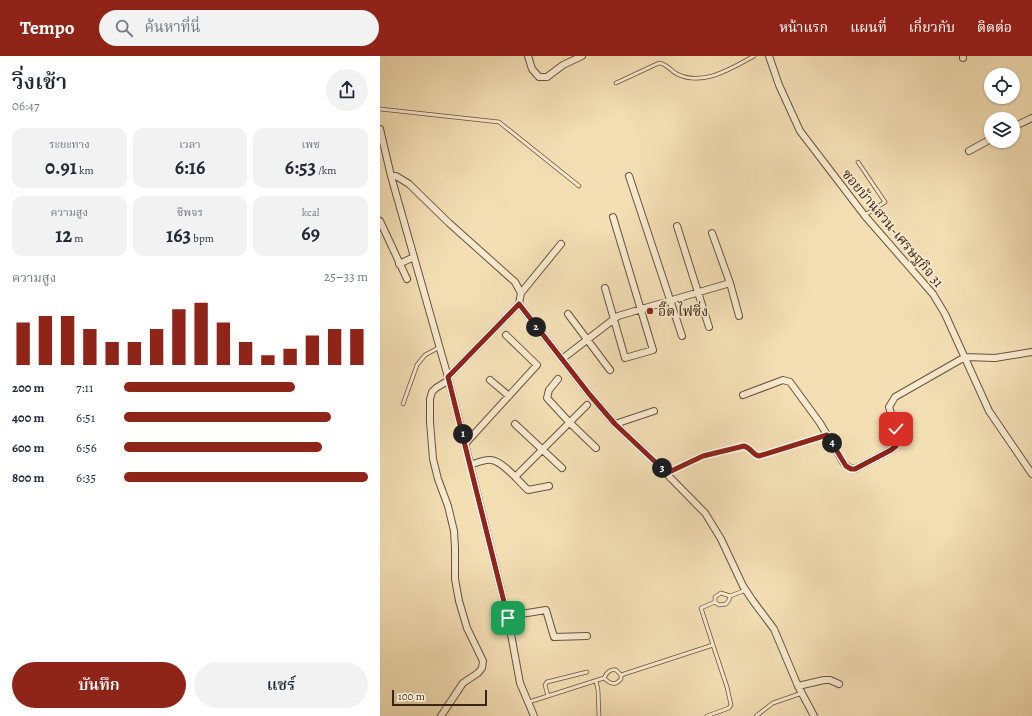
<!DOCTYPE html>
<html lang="th">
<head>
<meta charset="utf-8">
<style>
  body { margin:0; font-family:Alegreya,"Noto Serif Thai",serif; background:#f2f2f3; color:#1f2937; height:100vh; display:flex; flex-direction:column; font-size:15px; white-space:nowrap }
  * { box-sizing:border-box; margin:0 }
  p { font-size:13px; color:#747a83 }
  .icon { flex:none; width:22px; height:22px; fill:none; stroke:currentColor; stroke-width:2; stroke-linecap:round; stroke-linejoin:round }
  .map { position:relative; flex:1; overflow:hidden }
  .sheet { display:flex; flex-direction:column; background:#fff; width:380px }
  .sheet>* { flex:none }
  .controls { position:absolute; left:604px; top:12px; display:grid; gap:8px }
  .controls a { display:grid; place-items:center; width:36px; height:36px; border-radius:50%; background:#fff; box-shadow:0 1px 3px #0004; font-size:20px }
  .scale { position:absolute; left:12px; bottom:10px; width:95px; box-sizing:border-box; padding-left:4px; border:2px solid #392416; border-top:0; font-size:11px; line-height:14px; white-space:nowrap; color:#392416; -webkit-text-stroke:3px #f8eacf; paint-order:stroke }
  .pin { position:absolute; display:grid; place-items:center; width:34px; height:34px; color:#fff; margin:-17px; border-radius:8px; box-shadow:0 2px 6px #0006 }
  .km { position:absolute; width:20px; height:20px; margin:-10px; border-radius:50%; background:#222; color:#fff; font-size:11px; line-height:20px; text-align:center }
  .round { display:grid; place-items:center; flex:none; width:42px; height:42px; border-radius:21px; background:#f2f2f3 }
  .head { display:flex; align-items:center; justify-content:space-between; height:68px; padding:0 12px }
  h1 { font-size:22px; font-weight:600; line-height:30px }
  .figures { display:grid; grid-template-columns:repeat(3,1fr); gap:6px; height:68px; padding:4px 12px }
  .figures div { display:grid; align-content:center; border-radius:10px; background:#f2f2f3; text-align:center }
  .figures b { font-size:20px; font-weight:600 }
  .figures small { font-size:11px; font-weight:400 }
  .figures p { font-size:11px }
  .chart { height:112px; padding:8px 12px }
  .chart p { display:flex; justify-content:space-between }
  .chart svg { width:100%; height:72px; margin-top:4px; stroke:#8f2418; stroke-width:6 }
  .primary-button { display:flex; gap:8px; margin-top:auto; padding:8px 12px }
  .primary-button a { flex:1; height:46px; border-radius:24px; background:#8f2418; color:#fff; font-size:16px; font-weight:600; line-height:46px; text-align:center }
  .primary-button a+a { background:#f2f2f3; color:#1f2937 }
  ul { padding:0 12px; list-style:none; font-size:13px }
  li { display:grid; grid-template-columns:64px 48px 1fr; align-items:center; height:30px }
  li i { height:10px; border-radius:5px; background:#8f2418 }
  header { display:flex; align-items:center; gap:24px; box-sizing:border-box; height:56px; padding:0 20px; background:#8f2418; color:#fff }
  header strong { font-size:19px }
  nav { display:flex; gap:22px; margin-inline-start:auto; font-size:14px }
  .search { width:280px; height:36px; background:#f2f2f3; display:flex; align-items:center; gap:10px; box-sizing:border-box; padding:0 14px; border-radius:22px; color:#747a83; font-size:15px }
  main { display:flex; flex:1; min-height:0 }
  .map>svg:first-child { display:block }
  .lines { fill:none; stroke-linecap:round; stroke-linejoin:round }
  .service-casing { stroke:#68533e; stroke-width:4.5 }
  .minor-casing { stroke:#68533e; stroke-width:8 }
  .path { stroke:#392416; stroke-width:1; stroke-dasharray:1 2; stroke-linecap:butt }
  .service { stroke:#f8eacf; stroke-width:3 }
  .minor { stroke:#f8eacf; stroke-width:6 }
  .route-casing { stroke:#fff; stroke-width:8 }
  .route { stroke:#8f2418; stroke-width:5 }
  .poi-dot { fill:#8f2418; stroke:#f8eacf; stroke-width:1.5 }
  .labels { text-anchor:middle; stroke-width:3.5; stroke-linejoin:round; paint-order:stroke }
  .street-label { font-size:14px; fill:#392416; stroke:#f8eacf }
  .poi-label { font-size:14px; fill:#392416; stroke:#f8eacf; text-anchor:start }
</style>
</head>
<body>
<header>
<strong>Tempo</strong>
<div class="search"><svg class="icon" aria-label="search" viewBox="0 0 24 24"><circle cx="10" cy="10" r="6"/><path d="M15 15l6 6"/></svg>ค้นหาที่นี่</div>
<nav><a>หน้าแรก</a><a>แผนที่</a><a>เกี่ยวกับ</a><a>ติดต่อ</a></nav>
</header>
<main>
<section class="sheet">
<div class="head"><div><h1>วิ่งเช้า</h1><p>06:47</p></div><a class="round"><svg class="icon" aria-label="share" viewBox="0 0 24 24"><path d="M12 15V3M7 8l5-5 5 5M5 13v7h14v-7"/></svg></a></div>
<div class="figures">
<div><p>ระยะทาง</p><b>0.91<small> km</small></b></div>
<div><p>เวลา</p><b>6:16</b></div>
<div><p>เพซ</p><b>6:53<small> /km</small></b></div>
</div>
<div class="figures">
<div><p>ความสูง</p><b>12<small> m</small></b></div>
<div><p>ชีพจร</p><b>163<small> bpm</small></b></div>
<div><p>kcal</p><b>69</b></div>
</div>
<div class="chart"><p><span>ความสูง</span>25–33 m</p>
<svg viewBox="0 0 160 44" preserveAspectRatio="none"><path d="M5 44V18M15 44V14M25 44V14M35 44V22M45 44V30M55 44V30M65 44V22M75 44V10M85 44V6M95 44V18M105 44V30M115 44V38M125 44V34M135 44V26M145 44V22M155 44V22"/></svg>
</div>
<ul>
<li><b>200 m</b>7:11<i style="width:70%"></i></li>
<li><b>400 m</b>6:51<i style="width:85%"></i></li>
<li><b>600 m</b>6:56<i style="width:81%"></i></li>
<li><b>800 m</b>6:35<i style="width:100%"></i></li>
</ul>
<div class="primary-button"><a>บันทึก</a><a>แชร์</a></div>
</section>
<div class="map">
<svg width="652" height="660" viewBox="0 0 652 660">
  <rect width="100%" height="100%" fill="#f4dfb5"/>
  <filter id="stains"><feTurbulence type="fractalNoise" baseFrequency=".005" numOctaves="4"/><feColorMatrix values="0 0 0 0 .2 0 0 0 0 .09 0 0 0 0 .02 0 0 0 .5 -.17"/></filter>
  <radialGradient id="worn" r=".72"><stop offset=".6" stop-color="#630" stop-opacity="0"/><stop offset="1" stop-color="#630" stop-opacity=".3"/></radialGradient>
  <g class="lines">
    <g class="service-casing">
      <path id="service" d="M 236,27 L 279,7 C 286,7 291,15 297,18 C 323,31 352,12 374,0
        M 0,53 L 119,66 L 199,130
        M 478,106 L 505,146 L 485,159
        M 23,348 L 37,309 L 45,299 L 60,291
        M 335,546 L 339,549 L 346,548 L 349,544 L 350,540
        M 224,622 C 230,628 235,630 241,623 L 241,619
        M 216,625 L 218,634 L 219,660
        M 168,640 L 165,629 L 167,626 L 207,616
        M 149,646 L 224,622 C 227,616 230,613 236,614 L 241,619 L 333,589 L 321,552 L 335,546 L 335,541 L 341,537 L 350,540 L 366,534
        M 327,660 L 349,652 L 351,649 L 347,631 L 333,589
        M 376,660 L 393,647 L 422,637"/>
    </g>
    <g class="minor-casing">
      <path id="minor" d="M 148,0 L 152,13 L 159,21 L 167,21 L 183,9 L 202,0
        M 389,0 L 399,29 L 420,75 L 485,160 L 553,238 L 565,258 L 609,355 L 652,418
        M 583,0 L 583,2
        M 633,71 L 652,62
        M 0,73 L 11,120 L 68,321 L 85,388 L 128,562 L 140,627 L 154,660
        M 589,95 L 611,83
        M 11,120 L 16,120 L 29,128 L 69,167 L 135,226 L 141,237 L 139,248 L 210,339 L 235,368 L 267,398 L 325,457 L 341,483 L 363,530 L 373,545 L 394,573 L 418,630 L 434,660
        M 249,120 L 302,280
        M 0,165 L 27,223
        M 297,170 L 329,271
        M 332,177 L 350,227
        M 19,208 L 34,201
        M 225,232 L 245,302 L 273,294 L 233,161
        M 141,237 L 181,188
        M 188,258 L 230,314
        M 585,301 L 615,302 L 652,296
        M 182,303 L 238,260 L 350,227 L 359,260
        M 68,321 L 139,248
        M 178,323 L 169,334 L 167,342 L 190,367 L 216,392
        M 110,324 L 129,340
        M 363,339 L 403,324 L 410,326 L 440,367 L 463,406 C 466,410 469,413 475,413 L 511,394 L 516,390 L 516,373 L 509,351 L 515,341 L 585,301
        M 135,368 L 182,412
        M 235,368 L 274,355
        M 85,388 L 157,309 L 126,279
        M 90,409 C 96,407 105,403 111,404 C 123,405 139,426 148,434 L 169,430
        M 135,421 L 207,349
        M 128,562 L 141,558 L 166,554 L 174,581 L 207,580
        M 418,630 L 444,624 L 450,624 L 459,628
        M 61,660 L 83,627 L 98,617 L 102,612 L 103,605 L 87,572 L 79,545 L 75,523 L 75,492 L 74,475 L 68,450 L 58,423 L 53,403 L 50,366 L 50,343 L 52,336 L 56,332 L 69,324"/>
    </g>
    <path class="path" d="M 293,414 L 323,399 L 364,390 C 370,392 373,400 379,400 L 440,381"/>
    <use href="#service" class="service"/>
    <use href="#minor" class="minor"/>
  </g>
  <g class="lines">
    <g class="route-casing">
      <path id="route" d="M 128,562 L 68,321 L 139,248 L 210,339 L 235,368 L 287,417 L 323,400 L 364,390 C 371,392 373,399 379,400 L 447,379 L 466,410 L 471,413 L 475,413 L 511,394 L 516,390 L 516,373"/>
    </g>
    <use href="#route" class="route"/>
  </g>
  <circle class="poi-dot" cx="270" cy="255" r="4"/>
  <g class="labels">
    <g class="street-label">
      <text transform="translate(513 172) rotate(50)" y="5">ซอยบ้านสวน-เศรษฐกิจ 31</text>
    </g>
    <g class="poi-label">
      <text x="278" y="260">อี๊ด ไฟซิ่ง</text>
    </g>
  </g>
  <rect width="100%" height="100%" filter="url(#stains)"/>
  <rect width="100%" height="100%" fill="url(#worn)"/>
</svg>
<div class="controls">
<a><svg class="icon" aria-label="locate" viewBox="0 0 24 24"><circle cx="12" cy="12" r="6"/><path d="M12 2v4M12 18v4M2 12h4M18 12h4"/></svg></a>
<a><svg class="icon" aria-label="layers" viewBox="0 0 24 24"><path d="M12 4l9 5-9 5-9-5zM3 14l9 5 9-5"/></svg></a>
</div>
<div class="scale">100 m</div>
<div class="pin" style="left:128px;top:562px;background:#1e9e55"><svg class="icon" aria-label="arrive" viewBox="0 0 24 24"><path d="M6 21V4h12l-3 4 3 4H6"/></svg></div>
<div class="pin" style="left:516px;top:373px;background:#d93025"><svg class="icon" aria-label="check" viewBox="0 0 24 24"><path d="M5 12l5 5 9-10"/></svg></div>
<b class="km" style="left:83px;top:378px">1</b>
<b class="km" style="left:156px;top:271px">2</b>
<b class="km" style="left:282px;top:412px">3</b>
<b class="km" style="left:452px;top:387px">4</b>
</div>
</main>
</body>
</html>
